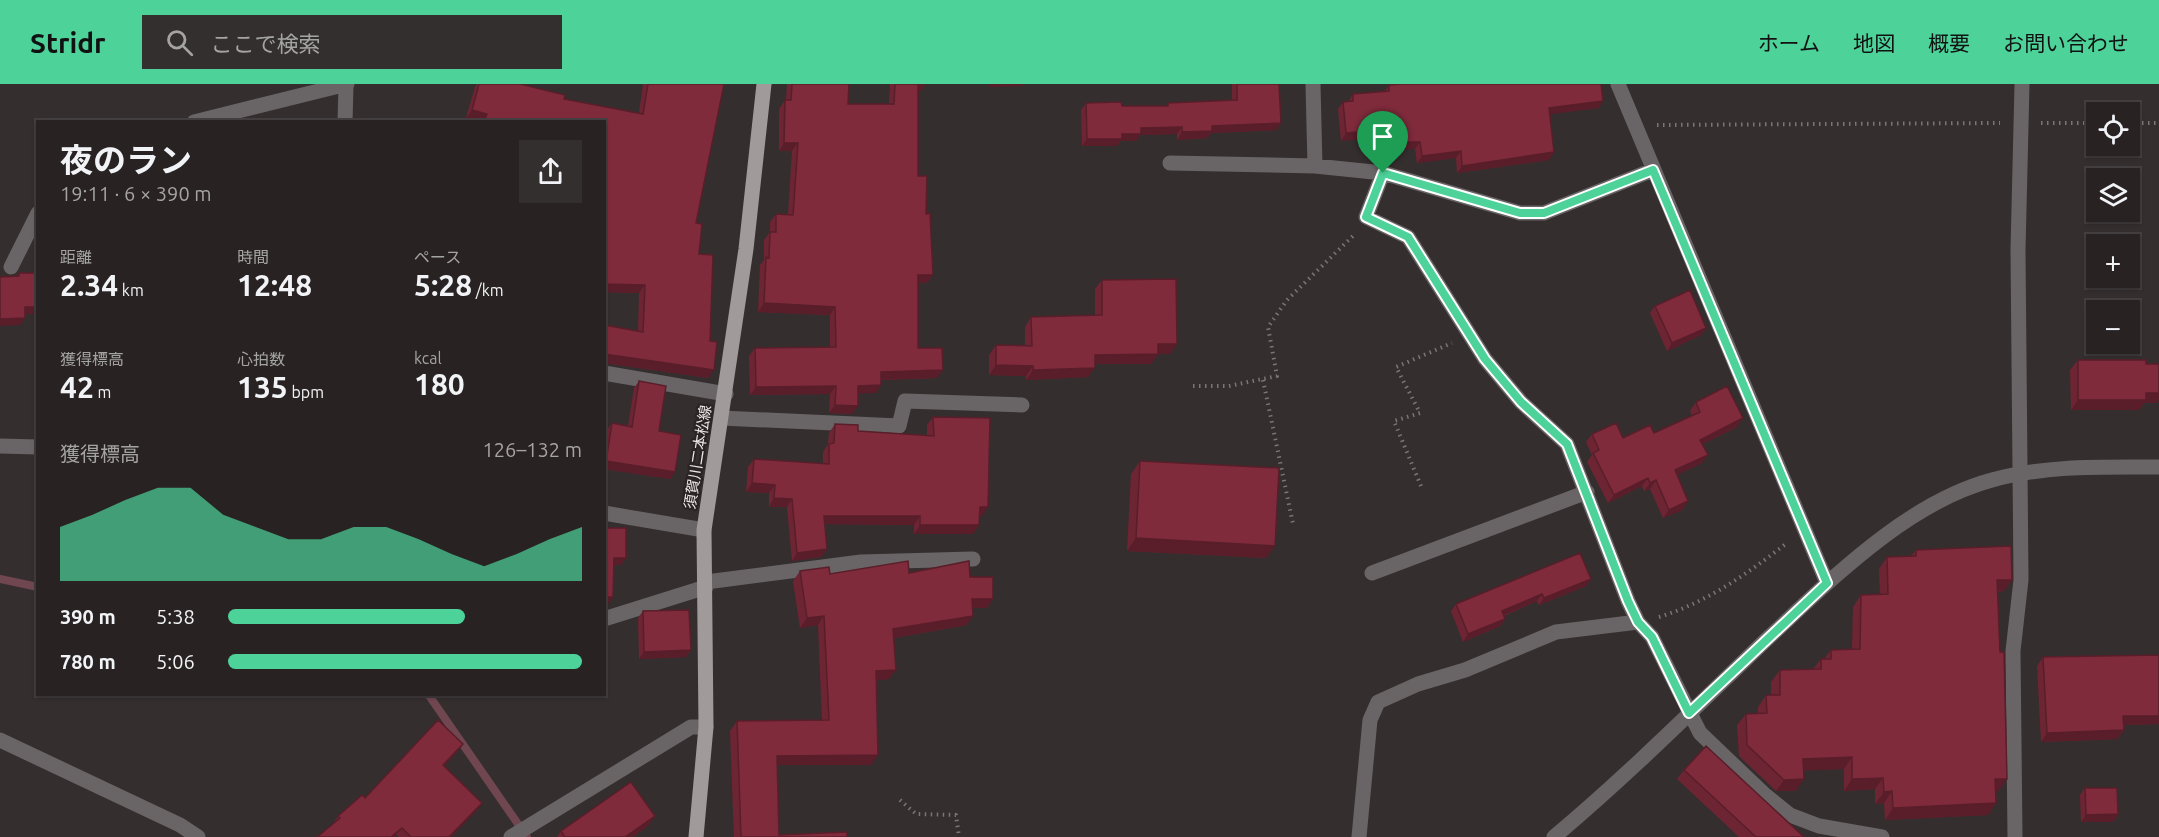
<!DOCTYPE html>
<html lang="ja">
<head>
<meta charset="utf-8">
<style>
  body { margin:0; font-family:Ubuntu,"Noto Sans JP",sans-serif; background:#342f2f; color:#f1f3f6; height:100vh; display:flex; flex-direction:column; font-size:22px; white-space:nowrap }
  * { box-sizing:border-box; margin:0 }
  p { font-size:20px; color:#a5a4a5 }
  .icon { flex:none; width:33px; height:33px; fill:none; stroke:currentColor; stroke-width:2; stroke-linecap:round; stroke-linejoin:round }
  .map { position:relative; flex:1; overflow:hidden }
  .side { position:absolute; left:36px; top:36px; width:570px; height:576px; display:flex; flex-direction:column; background:#282222; border-radius:0px; box-shadow:0 2px 4px #0004,0 0 0 2px #443f40 }
  .side>* { flex:none }
  .buttons { position:absolute; left:2086px; top:18px; display:grid; gap:12px }
  .buttons a { display:grid; place-items:center; width:54px; height:54px; border-radius:0px; background:#282222; box-shadow:0 2px 4px #0004,0 0 0 2px #443f40; font-size:30px }
  .pin { position:absolute; display:grid; place-items:center; width:51px; height:51px; color:#fff; margin:-62px -26px; border-radius:50% 50% 50% 0; rotate:-45deg; box-shadow:0 0 6px #0007 }
  .pin .icon { rotate:45deg }
  .round { display:grid; place-items:center; flex:none; width:63px; height:63px; border-radius:0px; background:#342f2f }
  .overview { display:flex; align-items:center; justify-content:space-between; height:102px; padding:0 24px }
  h1 { font-size:33px; font-weight:700; line-height:45px }
  .figures { display:grid; grid-template-columns:repeat(3,1fr); gap:9px; height:102px; padding:6px 24px }
  .figures div { display:grid; align-content:center }
  .figures b { font-size:30px; font-weight:700 }
  .figures small { font-size:16px; font-weight:400 }
  .figures p { font-size:16px }
  .chart { height:168px; padding:12px 24px }
  .chart p { display:flex; justify-content:space-between }
  .chart svg { width:100%; height:108px; margin-top:6px; fill:#4dd39a; opacity:.7 }
  ul { padding:0 24px; list-style:none; font-size:20px }
  li { display:grid; grid-template-columns:96px 72px 1fr; align-items:center; height:45px }
  li i { height:15px; border-radius:8px; background:#4dd39a }
  header { display:flex; align-items:center; gap:36px; box-sizing:border-box; height:84px; padding:0 30px; background:#4dd39a; color:#111 }
  header strong { font-size:28px }
  nav { display:flex; gap:33px; margin-inline-start:auto; font-size:21px }
  .search { width:420px; height:54px; background:#342f2f; display:flex; align-items:center; gap:15px; box-sizing:border-box; padding:0 21px; border-radius:0px; color:#a5a4a5; font-size:22px }
  .map>svg:first-child { display:block }
  .lines { fill:none; stroke-linecap:round; stroke-linejoin:round }
  .stream { stroke:#704651; stroke-width:8 }
  .path { stroke:#7b7575; stroke-width:4; stroke-dasharray:1.5 4.5; stroke-linecap:butt }
  .minor { stroke:#696566; stroke-width:15 }
  .major { stroke:#a19a9b; stroke-width:15 }
  .wall { fill:#6d2534 }
  .shaded-wall { fill:#591e2a }
  .building { fill:#7f2b3c; stroke:#591e2a; stroke-width:1.5 }
  .route-casing { stroke:#fff; stroke-width:12 }
  .route { stroke:#4dd39a; stroke-width:8 }
  .labels { text-anchor:middle; stroke-width:4.5; stroke-linejoin:round; paint-order:stroke }
  .street-label { font-size:15px; fill:#ece8e8; stroke:#2b2425 }
</style>
</head>
<body>
<header>
<strong>Stridr</strong>
<div class="search"><svg class="icon" aria-label="search" viewBox="0 0 24 24"><circle cx="10" cy="10" r="6"/><path d="M15 15l6 6"/></svg>ここで検索</div>
<nav><a>ホーム</a><a>地図</a><a>概要</a><a>お問い合わせ</a></nav>
</header>
<div class="map">
<svg width="2159" height="753" viewBox="0 0 2159 753">
  <rect width="100%" height="100%" fill="#352e2e"/>
  <g class="lines">
    <path class="stream" d="M 0,495 L 38,503
      M 428,610 L 527,753"/>
    <path class="path" d="M 2041,39 L 2097,39
      M 2130,39 L 2159,39
      M 1657,41 L 2000,39
      M 1263,296 L 1293,440
      M 1193,302 L 1229,302 L 1277,292 L 1268,243 L 1287,216 L 1355,150
      M 1421,402 L 1394,337 L 1420,329 L 1396,283 L 1452,259
      M 1659,533 C 1708,518 1748,489 1787,459
      M 900,716 L 916,730 L 956,731 L 959,753"/>
    <path class="minor" d="M 1313,0 L 1315,82
      M 1618,0 L 1827,499
      M 194,38 L 347,0
      M 345,38 L 346,2
      M 1170,79 L 1315,82 L 1383,89 L 1520,129 L 1544,129 L 1653,86
      M 1383,89 L 1366,133 L 1408,153 L 1485,275 L 1521,318 L 1567,360 L 1628,517 L 1638,538 L 1652,553 L 1700,649 L 1764,710 L 1790,731 L 1819,742 L 1882,753
      M 11,183 L 38,129
      M 604,289 L 726,310
      M 721,334 L 899,342 L 905,317 L 1022,321
      M 0,362 L 38,363
      M 604,429 L 704,446
      M 1372,489 L 1587,408
      M 706,498 L 861,478 L 973,475
      M 604,535 L 706,503
      M 0,656 L 180,741 L 198,753
      M 511,753 L 691,643 L 706,643
      M 1359,753 L 1370,636 L 1378,618 L 1418,600 L 1465,586 L 1556,548 L 1638,538
      M 1554,753 C 1628,691 1697,622 1767,555 C 1831,496 1906,419 1992,396 C 2046,381 2103,383 2159,383
      M 2015,753 L 2013,567 L 2021,496 L 2018,166 L 2022,0"/>
    <path class="major" d="M 696,753 L 706,643 L 704,446 L 746,165 L 764,0"/>
  </g>
  <path class="wall" d="M 477,0 L 520,0 L 564,15 L 639,29 L 643,0 L 724,0 L 696,139 L 708,294 L 604,279 L 604,241 L 638,247 L 639,209 L 604,208 L 604,38 L 479,38 L 466,34 L 475,3 Z
    M 787,0 L 849,0 L 848,20 L 889,20 L 890,0 L 926,0 L 921,7 L 918,7 L 918,92 L 926,130 L 933,191 L 927,199 L 918,199 L 918,264 L 937,294 L 881,296 L 876,309 L 858,309 L 852,330 L 829,329 L 830,310 L 750,311 L 749,272 L 755,264 L 830,263 L 830,231 L 758,228 L 760,181 L 764,176 L 764,156 L 770,148 L 770,138 L 776,130 L 788,131 L 792,67 L 779,67 L 779,25 L 785,16 L 786,16 Z
    M 1232,0 L 1279,0 L 1281,39 L 1276,46 L 1211,49 L 1207,54 L 1177,56 L 1177,50 L 1140,51 L 1136,57 L 1120,57 L 1117,62 L 1082,62 L 1081,26 L 1086,19 L 1122,22 L 1166,22 L 1168,19 L 1232,16 Z
    M 1396,0 L 1601,0 L 1603,17 L 1598,24 L 1550,30 L 1549,76 L 1457,89 L 1456,74 L 1417,79 L 1415,65 L 1394,65 L 1394,51 L 1341,57 L 1338,25 L 1343,18 L 1348,18 L 1353,10 L 1385,7 L 1389,1 L 1396,1 Z
    M 1102,196 L 1177,260 L 1170,270 L 1158,270 L 1151,280 L 1095,280 L 1088,293 L 1026,296 L 1026,292 L 989,291 L 989,271 L 996,261 L 1025,262 L 1025,243 L 1031,233 L 1095,231 L 1095,205 Z
    M 1655,222 L 1706,244 L 1701,251 L 1667,267 L 1650,229 Z
    M 2078,276 L 2146,280 L 2157,319 L 2144,319 L 2139,326 L 2071,326 L 2070,286 Z
    M 639,297 L 675,388 L 670,395 L 604,385 L 604,363 L 607,346 L 612,339 L 628,342 L 634,304 Z
    M 1696,318 L 1737,343 L 1703,360 L 1702,379 L 1677,391 L 1688,417 L 1682,426 L 1663,434 L 1650,405 L 1644,407 L 1642,402 L 1608,419 L 1587,378 L 1592,371 L 1586,358 L 1592,350 L 1623,354 L 1654,349 L 1692,332 L 1690,327 Z
    M 933,333 L 982,432 L 979,432 L 973,450 L 914,450 L 914,441 L 824,440 L 827,465 L 821,473 L 792,477 L 787,423 L 769,423 L 769,409 L 746,408 L 748,383 L 754,375 L 823,380 L 823,368 L 828,360 L 829,349 L 835,340 L 858,347 L 927,351 L 927,341 Z
    M 1140,377 L 1266,474 L 1127,467 L 1131,390 Z
    M 1916,466 L 2012,496 L 2004,507 L 1998,508 L 1999,707 L 1996,707 L 1996,719 L 1988,731 L 1885,736 L 1884,719 L 1875,720 L 1875,705 L 1844,707 L 1844,685 L 1804,686 L 1796,707 L 1776,707 L 1739,672 L 1737,641 L 1746,630 L 1758,629 L 1758,623 L 1766,611 L 1771,611 L 1771,598 L 1780,586 L 1813,585 L 1821,575 L 1824,575 L 1831,566 L 1852,565 L 1853,523 L 1861,511 L 1880,511 L 1879,485 L 1887,473 L 1911,472 Z
    M 800,487 L 830,490 L 909,489 L 970,493 L 987,524 L 973,524 L 967,541 L 894,554 L 889,595 L 876,596 L 871,681 L 777,681 L 779,751 L 847,753 L 734,753 L 730,647 L 737,637 L 822,637 L 818,541 L 800,544 L 793,497 Z
    M 1591,495 L 1586,502 L 1539,521 L 1537,517 L 1504,532 L 1505,535 L 1500,542 L 1463,558 L 1451,527 L 1456,520 Z
    M 643,527 L 691,566 L 686,573 L 639,575 L 638,534 Z
    M 2043,573 L 2159,640 L 2123,641 L 2124,646 L 2117,655 L 2041,658 L 2037,582 Z
    M 458,667 L 444,682 L 482,719 L 477,726 L 451,753 L 399,753 L 397,751 L 394,753 L 317,753 L 333,740 L 338,732 L 365,714 Z
    M 1684,686 L 1804,753 L 1739,753 L 1677,695 Z
    M 2085,704 L 2118,730 L 2113,738 L 2081,738 L 2080,711 Z
    M 648,742 L 633,753 L 557,753 L 561,747 Z"/>
  <path class="shaded-wall" d="M 918,0 L 926,0 L 921,7 L 913,7 Z
    M 990,0 L 1024,0 L 1023,2 L 988,3 Z
    M 1603,17 L 1598,24 L 1544,31 L 1549,24 Z
    M 472,26 L 487,30 L 482,38 L 466,34 Z
    M 1281,39 L 1276,46 L 1211,49 L 1207,54 L 1177,56 L 1182,48 L 1212,42 Z
    M 1182,43 L 1177,50 L 1140,51 L 1136,57 L 1120,57 L 1117,62 L 1082,62 L 1087,55 L 1141,44 Z
    M 1399,44 L 1394,51 L 1341,57 L 1346,49 Z
    M 1399,58 L 1420,58 L 1415,65 L 1394,65 Z
    M 784,59 L 798,59 L 792,67 L 779,67 Z
    M 1461,67 L 1456,74 L 1417,79 L 1422,72 Z
    M 1554,68 L 1549,76 L 1457,89 L 1462,82 Z
    M 918,191 L 933,191 L 927,199 L 912,199 Z
    M 604,200 L 645,201 L 639,209 L 604,208 Z
    M 764,219 L 835,223 L 830,231 L 758,228 Z
    M 25,223 L 38,223 L 38,230 L 20,230 Z
    M 25,234 L 20,241 L 0,242 L 0,235 Z
    M 1706,244 L 1701,251 L 1667,267 L 1672,259 Z
    M 1158,260 L 1177,260 L 1170,270 L 1151,270 Z
    M 604,270 L 714,286 L 708,294 L 604,279 Z
    M 1158,270 L 1151,280 L 1088,280 L 1095,271 Z
    M 996,281 L 1033,282 L 1026,292 L 989,291 Z
    M 1095,284 L 1088,293 L 1026,296 L 1033,286 Z
    M 943,286 L 937,294 L 875,296 L 881,288 Z
    M 881,301 L 876,309 L 852,310 L 858,302 Z
    M 836,302 L 830,310 L 750,311 L 756,303 Z
    M 2146,309 L 2159,309 L 2159,316 L 2157,319 L 2144,319 L 2139,326 L 2071,326 L 2078,316 Z
    M 835,321 L 858,322 L 852,330 L 829,329 Z
    M 1743,334 L 1737,343 L 1694,364 L 1700,356 Z
    M 1708,371 L 1702,379 L 1669,395 L 1675,386 Z
    M 606,377 L 675,388 L 670,395 L 604,385 L 604,379 Z
    M 1648,394 L 1642,402 L 1608,419 L 1614,411 Z
    M 1656,396 L 1650,405 L 1644,407 L 1650,399 Z
    M 752,399 L 775,401 L 769,409 L 746,408 Z
    M 774,414 L 792,415 L 787,423 L 769,423 Z
    M 1688,417 L 1682,426 L 1663,434 L 1669,426 Z
    M 980,423 L 988,423 L 982,432 L 974,432 Z
    M 824,432 L 920,432 L 914,441 L 818,440 Z
    M 920,441 L 979,441 L 973,450 L 914,450 Z
    M 1136,454 L 1275,462 L 1266,474 L 1127,467 Z
    M 827,465 L 821,473 L 792,477 L 797,469 Z
    M 614,474 L 626,474 L 621,481 L 609,481 Z
    M 1591,495 L 1586,502 L 1539,521 L 1544,514 Z
    M 1997,496 L 2012,496 L 2004,507 L 1989,508 Z
    M 1542,510 L 1537,517 L 1497,534 L 1502,527 Z
    M 604,513 L 613,513 L 608,520 L 604,520 Z
    M 972,515 L 993,515 L 987,524 L 965,524 Z
    M 824,532 L 818,541 L 800,544 L 807,534 Z
    M 973,532 L 967,541 L 887,555 L 893,545 Z
    M 1505,535 L 1500,542 L 1463,558 L 1468,550 Z
    M 691,566 L 686,573 L 639,575 L 644,568 Z
    M 896,586 L 889,595 L 869,597 L 876,587 Z
    M 2123,632 L 2159,632 L 2159,640 L 2117,641 Z
    M 2124,646 L 2117,655 L 2041,658 L 2047,649 Z
    M 463,660 L 458,667 L 438,688 L 443,681 Z
    M 878,671 L 871,681 L 770,681 L 777,672 Z
    M 1852,673 L 1844,685 L 1795,687 L 1803,675 Z
    M 1883,694 L 1875,705 L 1844,707 L 1852,695 Z
    M 1804,695 L 1796,707 L 1776,707 L 1784,696 Z
    M 1995,695 L 2007,695 L 1999,707 L 1987,707 Z
    M 1892,707 L 1884,719 L 1875,720 L 1884,708 Z
    M 482,719 L 477,726 L 451,753 L 449,753 Z
    M 1996,719 L 1988,731 L 1885,736 L 1893,724 Z
    M 2118,730 L 2113,738 L 2081,738 L 2086,731 Z
    M 655,732 L 648,742 L 633,753 L 625,753 Z
    M 402,744 L 394,753 L 391,753 Z"/>
  <path class="building" d="M 479,0 L 520,0 L 565,11 L 564,15 L 643,30 L 648,0 L 724,0 L 696,139 L 702,140 L 699,170 L 713,171 L 710,257 L 717,258 L 714,286 L 604,270 L 604,241 L 643,248 L 645,201 L 604,200 L 604,38 L 484,38 L 487,30 L 472,26 Z
    M 792,0 L 849,0 L 848,20 L 894,20 L 895,0 L 918,0 L 918,92 L 927,92 L 926,130 L 930,129 L 933,191 L 918,191 L 918,264 L 942,264 L 943,286 L 881,288 L 881,301 L 858,302 L 858,322 L 835,321 L 836,302 L 756,303 L 755,264 L 836,263 L 835,223 L 764,219 L 766,173 L 769,174 L 770,148 L 776,148 L 776,130 L 793,131 L 798,59 L 784,59 L 785,16 L 791,16 Z
    M 1237,0 L 1279,0 L 1281,39 L 1212,42 L 1212,47 L 1182,48 L 1182,43 L 1141,44 L 1141,50 L 1122,50 L 1122,55 L 1087,55 L 1086,19 L 1121,18 L 1122,22 L 1168,22 L 1168,19 L 1237,16 Z
    M 1401,0 L 1601,0 L 1603,17 L 1549,24 L 1554,68 L 1462,82 L 1461,67 L 1422,72 L 1420,58 L 1399,58 L 1399,44 L 1346,49 L 1343,18 L 1353,17 L 1353,10 L 1389,7 L 1389,1 Z
    M 19,189 L 38,189 L 38,223 L 25,223 L 25,234 L 0,235 L 0,193 L 19,192 Z
    M 1176,195 L 1177,260 L 1158,260 L 1158,270 L 1095,271 L 1095,284 L 1033,286 L 1033,282 L 996,281 L 996,261 L 1032,262 L 1031,233 L 1102,231 L 1102,196 Z
    M 1690,206 L 1706,244 L 1672,259 L 1655,222 Z
    M 2078,276 L 2146,276 L 2146,280 L 2159,280 L 2159,309 L 2146,309 L 2146,316 L 2078,316 Z
    M 639,297 L 666,302 L 659,347 L 681,351 L 675,388 L 606,377 L 612,339 L 632,343 Z
    M 1727,302 L 1743,334 L 1700,356 L 1708,371 L 1675,386 L 1688,417 L 1669,426 L 1656,396 L 1650,399 L 1648,394 L 1614,411 L 1593,369 L 1599,366 L 1592,350 L 1616,339 L 1623,354 L 1650,341 L 1654,349 L 1700,328 L 1696,318 Z
    M 933,333 L 990,334 L 988,423 L 980,423 L 979,441 L 920,441 L 920,432 L 824,432 L 827,465 L 797,469 L 792,415 L 774,414 L 775,401 L 752,399 L 754,375 L 829,380 L 829,360 L 834,359 L 835,340 L 858,341 L 858,347 L 934,352 Z
    M 1140,377 L 1279,384 L 1275,462 L 1136,454 Z
    M 604,444 L 626,444 L 626,474 L 614,474 L 613,513 L 604,513 Z
    M 2011,462 L 2012,496 L 1997,496 L 2000,568 L 2004,568 L 2007,695 L 1995,695 L 1996,719 L 1893,724 L 1892,707 L 1884,708 L 1883,694 L 1852,695 L 1852,673 L 1803,675 L 1804,695 L 1784,696 L 1747,661 L 1746,630 L 1767,629 L 1766,611 L 1780,611 L 1780,586 L 1821,585 L 1821,575 L 1831,575 L 1831,566 L 1860,565 L 1861,511 L 1888,510 L 1887,473 L 1916,472 L 1916,466 Z
    M 1580,469 L 1591,495 L 1544,514 L 1542,510 L 1502,527 L 1505,535 L 1468,550 L 1456,520 Z
    M 908,477 L 909,489 L 969,477 L 970,493 L 993,493 L 993,515 L 972,515 L 973,532 L 893,545 L 896,586 L 876,587 L 878,671 L 777,672 L 779,751 L 847,748 L 847,753 L 741,753 L 737,637 L 829,636 L 824,532 L 807,534 L 800,487 L 829,483 L 830,490 Z
    M 689,526 L 691,566 L 644,568 L 643,527 Z
    M 2159,571 L 2159,632 L 2123,632 L 2124,646 L 2047,649 L 2043,573 Z
    M 438,636 L 463,660 L 443,681 L 482,719 L 449,753 L 411,753 L 402,744 L 391,753 L 317,753 L 340,734 L 338,732 L 362,711 L 365,714 Z
    M 1706,662 L 1804,753 L 1756,753 L 1684,686 Z
    M 631,698 L 655,732 L 625,753 L 565,753 L 561,747 Z
    M 2085,704 L 2117,704 L 2118,730 L 2086,731 Z"/>
  <g class="lines">
    <g class="route-casing">
      <path id="route" d="M 1653,86 L 1827,499 L 1689,629 L 1652,553 L 1638,538 L 1628,517 L 1567,360 L 1521,318 L 1485,275 L 1408,153 L 1366,133 L 1383,89 L 1520,129 L 1544,129 Z"/>
    </g>
    <use href="#route" class="route"/>
  </g>
  <g class="labels">
    <g class="street-label">
      <text transform="translate(698 373) rotate(-81)" y="5">須賀川二本松線</text>
    </g>
  </g>
</svg>
<div class="buttons">
<a><svg class="icon" aria-label="locate" viewBox="0 0 24 24"><circle cx="12" cy="12" r="6"/><path d="M12 2v4M12 18v4M2 12h4M18 12h4"/></svg></a>
<a><svg class="icon" aria-label="layers" viewBox="0 0 24 24"><path d="M12 4l9 5-9 5-9-5zM3 14l9 5 9-5"/></svg></a>
<a>+</a>
<a>−</a>
</div>
<div class="pin" style="left:1383px;top:89px;background:#1e9e55"><svg class="icon" aria-label="arrive" viewBox="0 0 24 24"><path d="M6 21V4h12l-3 4 3 4H6"/></svg></div>
<section class="side">
<div class="overview"><div><h1>夜のラン</h1><p>19:11 · 6 × 390 m</p></div><a class="round"><svg class="icon" aria-label="share" viewBox="0 0 24 24"><path d="M12 15V3M7 8l5-5 5 5M5 13v7h14v-7"/></svg></a></div>
<div class="figures">
<div><p>距離</p><b>2.34<small> km</small></b></div>
<div><p>時間</p><b>12:48</b></div>
<div><p>ペース</p><b>5:28<small> /km</small></b></div>
</div>
<div class="figures">
<div><p>獲得標高</p><b>42<small> m</small></b></div>
<div><p>心拍数</p><b>135<small> bpm</small></b></div>
<div><p>kcal</p><b>180</b></div>
</div>
<div class="chart"><p><span>獲得標高</span>126–132 m</p>
<svg viewBox="0 0 160 44" preserveAspectRatio="none"><path d="M0 44V22L10 17L20 11L30 6L40 6L50 17L60 22L70 27L80 27L90 22L100 22L110 27L120 33L130 38L140 33L150 27L160 22V44z"/></svg>
</div>
<ul>
<li><b>390 m</b>5:38<i style="width:67%"></i></li>
<li><b>780 m</b>5:06<i style="width:100%"></i></li>
</ul>
</section>
</div>
</body>
</html>
